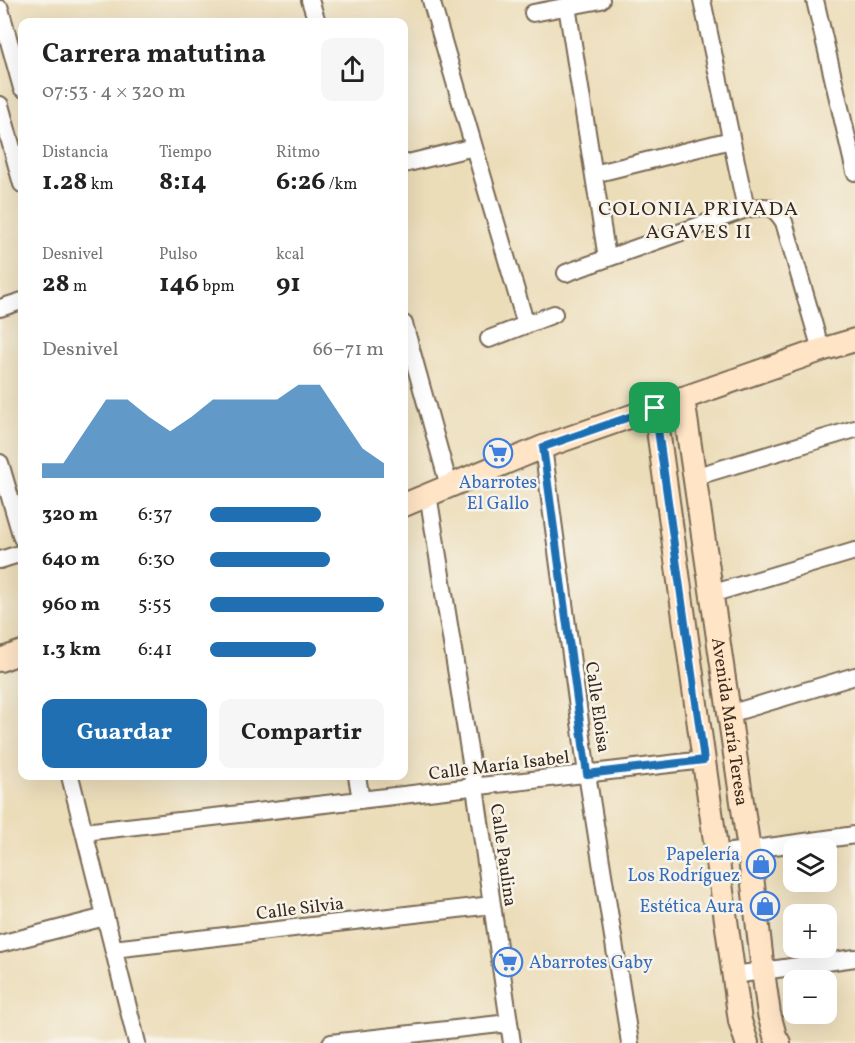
<!DOCTYPE html>
<html lang="es">
<head>
<meta charset="utf-8">
<style>
  body { margin:0; font-family:Vollkorn,serif; background:#f6f6f6; color:#222; height:100vh; display:flex; flex-direction:column; font-size:22px; white-space:nowrap }
  * { box-sizing:border-box; margin:0 }
  p { font-size:20px; color:#767676 }
  .icon { flex:none; width:33px; height:33px; fill:none; stroke:currentColor; stroke-width:2; stroke-linecap:round; stroke-linejoin:round }
  .map { position:relative; flex:1; overflow:hidden }
  .panel { position:absolute; left:18px; top:18px; width:390px; height:762px; display:flex; flex-direction:column; background:#fff; border-radius:12px; box-shadow:0 6px 24px #0002 }
  .panel>* { flex:none }
  .tools { position:absolute; left:783px; top:838px; display:grid; gap:12px }
  .tools a { display:grid; place-items:center; width:54px; height:54px; border-radius:12px; background:#fff; box-shadow:0 6px 24px #0002; font-size:30px }
  .pin { position:absolute; display:grid; place-items:center; width:51px; height:51px; color:#fff; margin:-26px; border-radius:12px; box-shadow:0 3px 9px #0006 }
  .round { display:grid; place-items:center; flex:none; width:63px; height:63px; border-radius:12px; background:#f6f6f6 }
  .head { display:flex; align-items:center; justify-content:space-between; height:102px; padding:0 24px }
  h1 { font-size:27px; font-weight:700; line-height:45px }
  .stats { display:grid; grid-template-columns:repeat(3,1fr); gap:9px; height:102px; padding:6px 24px }
  .stats div { display:grid; align-content:center }
  .stats b { font-size:26px; font-weight:700 }
  .stats small { font-size:16px; font-weight:400 }
  .stats p { font-size:16px }
  .chart { height:168px; padding:12px 24px }
  .chart p { display:flex; justify-content:space-between }
  .chart svg { width:100%; height:108px; margin-top:6px; fill:#1f6fb2; opacity:.7 }
  .button { display:flex; gap:12px; margin-top:auto; padding:12px 24px }
  .button a { flex:1; height:69px; border-radius:12px; background:#1f6fb2; color:#fff; font-size:24px; font-weight:700; line-height:69px; text-align:center }
  .button a+a { background:#f6f6f6; color:#222 }
  ul { padding:0 24px; list-style:none; font-size:20px }
  li { display:grid; grid-template-columns:96px 72px 1fr; align-items:center; height:45px }
  li i { height:15px; border-radius:8px; background:#1f6fb2 }
  .map>svg:first-child { display:block }
  .lines { fill:none; stroke-linecap:round; stroke-linejoin:round }
  .street-casing { stroke:#796954; stroke-width:20 }
  .secondary-casing { stroke:#796954; stroke-width:26 }
  .street { stroke:#fff; stroke-width:16 }
  .secondary { stroke:#ffe4c6; stroke-width:22 }
  .route-casing { stroke:#fff; stroke-width:12 }
  .route { stroke:#1f6fb2; stroke-width:8 }
  .labels { text-anchor:middle; stroke-width:5; stroke-linejoin:round; paint-order:stroke }
  .shop-label { font-size:18px; fill:#366cbe; stroke:#f7f3e8; text-anchor:end }
  .street-label { font-size:18px; fill:#3b2a1e; stroke:#f7f3e8 }
  .neighbourhood-label { font-size:20px; letter-spacing:1.5px; fill:#3b2a1e; stroke:#f7f3e8 }
</style>
</head>
<body>
<div class="map">
<svg width="855" height="1043" viewBox="0 0 855 1043">
  <rect width="100%" height="100%" fill="#f7f3e8"/>
  <filter id="ink" filterUnits="userSpaceOnUse"><feTurbulence type="fractalNoise" baseFrequency=".0167" numOctaves="2"/><feDisplacementMap in="SourceGraphic" scale="12" xChannelSelector="R" yChannelSelector="G"/><feConvolveMatrix kernelMatrix="1 2 1 2 8 2 1 2 1" color-interpolation-filters="sRGB"/></filter>
  <filter id="wash" filterUnits="userSpaceOnUse"><feTurbulence type="fractalNoise" baseFrequency=".008" numOctaves="4" result="noise"/><feDisplacementMap in="SourceGraphic" scale="24" xChannelSelector="R" yChannelSelector="G"/><feGaussianBlur stdDeviation="1.35" result="paint"/><feColorMatrix in="noise" values="0 0 0 0 0 0 0 0 0 0 0 0 0 0 0 0 0 1.4 0 .05"/><feComposite in="paint" operator="in"/></filter>
  <g filter="url(#wash)">
    <rect width="100%" height="100%" fill="#ecddb9"/>
  </g>
  <g filter="url(#ink)">
    <g class="lines">
      <g class="street-casing">
        <path id="street" d="M 310,0 L 317,22
          M 431,0 L 526,325
          M 702,0 L 746,209
          M 815,0 L 855,172
          M 567,6 L 607,258
          M 0,9 L 22,88
          M 533,13 L 601,0
          M 0,105 L 22,184
          M 404,164 L 474,147
          M 594,174 L 731,140
          M 566,273 L 746,209 C 766,206 773,204 784,222 L 821,350
          M 0,308 L 22,301
          M 404,324 L 449,486
          M 489,339 L 554,314
          M 543,447 L 587,774 L 630,1043
          M 0,463 L 22,538
          M 694,477 L 855,429
          M 428,494 L 475,787 L 512,1043
          M 0,560 L 22,553
          M 711,594 L 855,551
          M 729,714 L 855,676
          M 70,776 L 137,1043
          M 357,776 L 361,800
          M 84,832 L 704,760
          M 717,854 L 855,835
          M 0,944 L 105,917
          M 113,949 L 492,905
          M 734,975 L 855,958
          M 331,1043 L 509,1023"/>
      </g>
      <g class="secondary-casing">
        <g id="secondary">
          <path id="s1" d="M 683,398 L 749,850 L 763,971 L 769,1014 L 775,1036 L 779,1043"/>
          <path d="M 655,408 L 740,1021 L 747,1043"/>
          <path d="M 404,505 L 543,447 L 821,350 L 855,340"/>
          <path d="M 0,660 L 22,652"/>
        </g>
      </g>
      <use href="#street" class="street"/>
      <use href="#secondary" class="secondary"/>
    </g>
  </g>
  <g class="lines" filter="url(#ink)">
    <g class="route-casing">
      <path id="route" d="M 655,408 L 704,760 L 587,774 L 543,447 Z"/>
    </g>
    <use href="#route" class="route"/>
  </g>
  <defs>
    <g id="supermarket-ring" transform="scale(1.5)"><circle r="9.5" fill="#f7f3e8" stroke="#3f7fe0" stroke-width="1.5"/><path d="M-6-5.5h2.5l.6 2H6L4.5 2H-2.5L-4.4-4H-6ZM-1.5 3.2a1.3 1.3 0 1 0 .1 0ZM3 3.2a1.3 1.3 0 1 0 .1 0Z" fill="#3f7fe0"/></g>
    <g id="shop-ring" transform="scale(1.5)"><circle r="9.5" fill="#f7f3e8" stroke="#3f7fe0" stroke-width="1.5"/><path d="M-5-2.5h2.3a2.7 3.5 0 0 1 5.4 0H5L5.5 6h-11ZM-1.5-2.5h3a1.5 2.3 0 0 0-3 0Z" fill="#3f7fe0"/></g>
  </defs>
  <g fill-rule="evenodd">
    <use href="#supermarket-ring" x="498" y="453"/>
    <use href="#shop-ring" x="761" y="864"/>
    <use href="#shop-ring" x="765" y="906"/>
    <use href="#supermarket-ring" x="508" y="962"/>
  </g>
  <g class="labels">
    <g class="shop-label">
      <text x="498" y="488" text-anchor="middle">Abarrotes<tspan x="498" dy="21">El Gallo</tspan></text>
      <text x="740" y="860">Papelería<tspan x="740" dy="21">Los Rodríguez</tspan></text>
      <text x="744" y="912">Estética Aura</text>
      <text x="529" y="968" text-anchor="start">Abarrotes Gaby</text>
    </g>
    <g class="street-label">
      <text transform="translate(598 707) rotate(82)" y="6">Calle Eloisa</text>
      <text dy="6" stroke="none"><textPath href="#s1" startOffset="327">Avenida María Teresa</textPath></text>
      <text transform="translate(499 765) rotate(-7)" y="6">Calle María Isabel</text>
      <text transform="translate(504 855) rotate(82)" y="6">Calle Paulina</text>
      <text transform="translate(300 908) rotate(-7)" y="6">Calle Silvia</text>
    </g>
    <g class="neighbourhood-label">
      <text x="699" y="215">COLONIA PRIVADA<tspan x="699" dy="23">AGAVES II</tspan></text>
    </g>
  </g>
</svg>
<div class="tools">
<a><svg class="icon" aria-label="layers" viewBox="0 0 24 24"><path d="M12 4l9 5-9 5-9-5zM3 14l9 5 9-5"/></svg></a>
<a>+</a>
<a>−</a>
</div>
<div class="pin" style="left:655px;top:408px;background:#1e9e55"><svg class="icon" aria-label="arrive" viewBox="0 0 24 24"><path d="M6 21V4h12l-3 4 3 4H6"/></svg></div>
<section class="panel">
<div class="head"><div><h1>Carrera matutina</h1><p>07:53 · 4 × 320 m</p></div><a class="round"><svg class="icon" aria-label="share" viewBox="0 0 24 24"><path d="M12 15V3M7 8l5-5 5 5M5 13v7h14v-7"/></svg></a></div>
<div class="stats">
<div><p>Distancia</p><b>1.28<small> km</small></b></div>
<div><p>Tiempo</p><b>8:14</b></div>
<div><p>Ritmo</p><b>6:26<small> /km</small></b></div>
</div>
<div class="stats">
<div><p>Desnivel</p><b>28<small> m</small></b></div>
<div><p>Pulso</p><b>146<small> bpm</small></b></div>
<div><p>kcal</p><b>91</b></div>
</div>
<div class="chart"><p><span>Desnivel</span>66–71 m</p>
<svg viewBox="0 0 160 44" preserveAspectRatio="none"><path d="M0 44V38L10 38L20 25L30 12L40 12L50 19L60 25L70 19L80 12L90 12L100 12L110 12L120 6L130 6L140 19L150 32L160 38V44z"/></svg>
</div>
<ul>
<li><b>320 m</b>6:37<i style="width:64%"></i></li>
<li><b>640 m</b>6:30<i style="width:69%"></i></li>
<li><b>960 m</b>5:55<i style="width:100%"></i></li>
<li><b>1.3 km</b>6:41<i style="width:61%"></i></li>
</ul>
<div class="button"><a>Guardar</a><a>Compartir</a></div>
</section>
</div>
</body>
</html>
